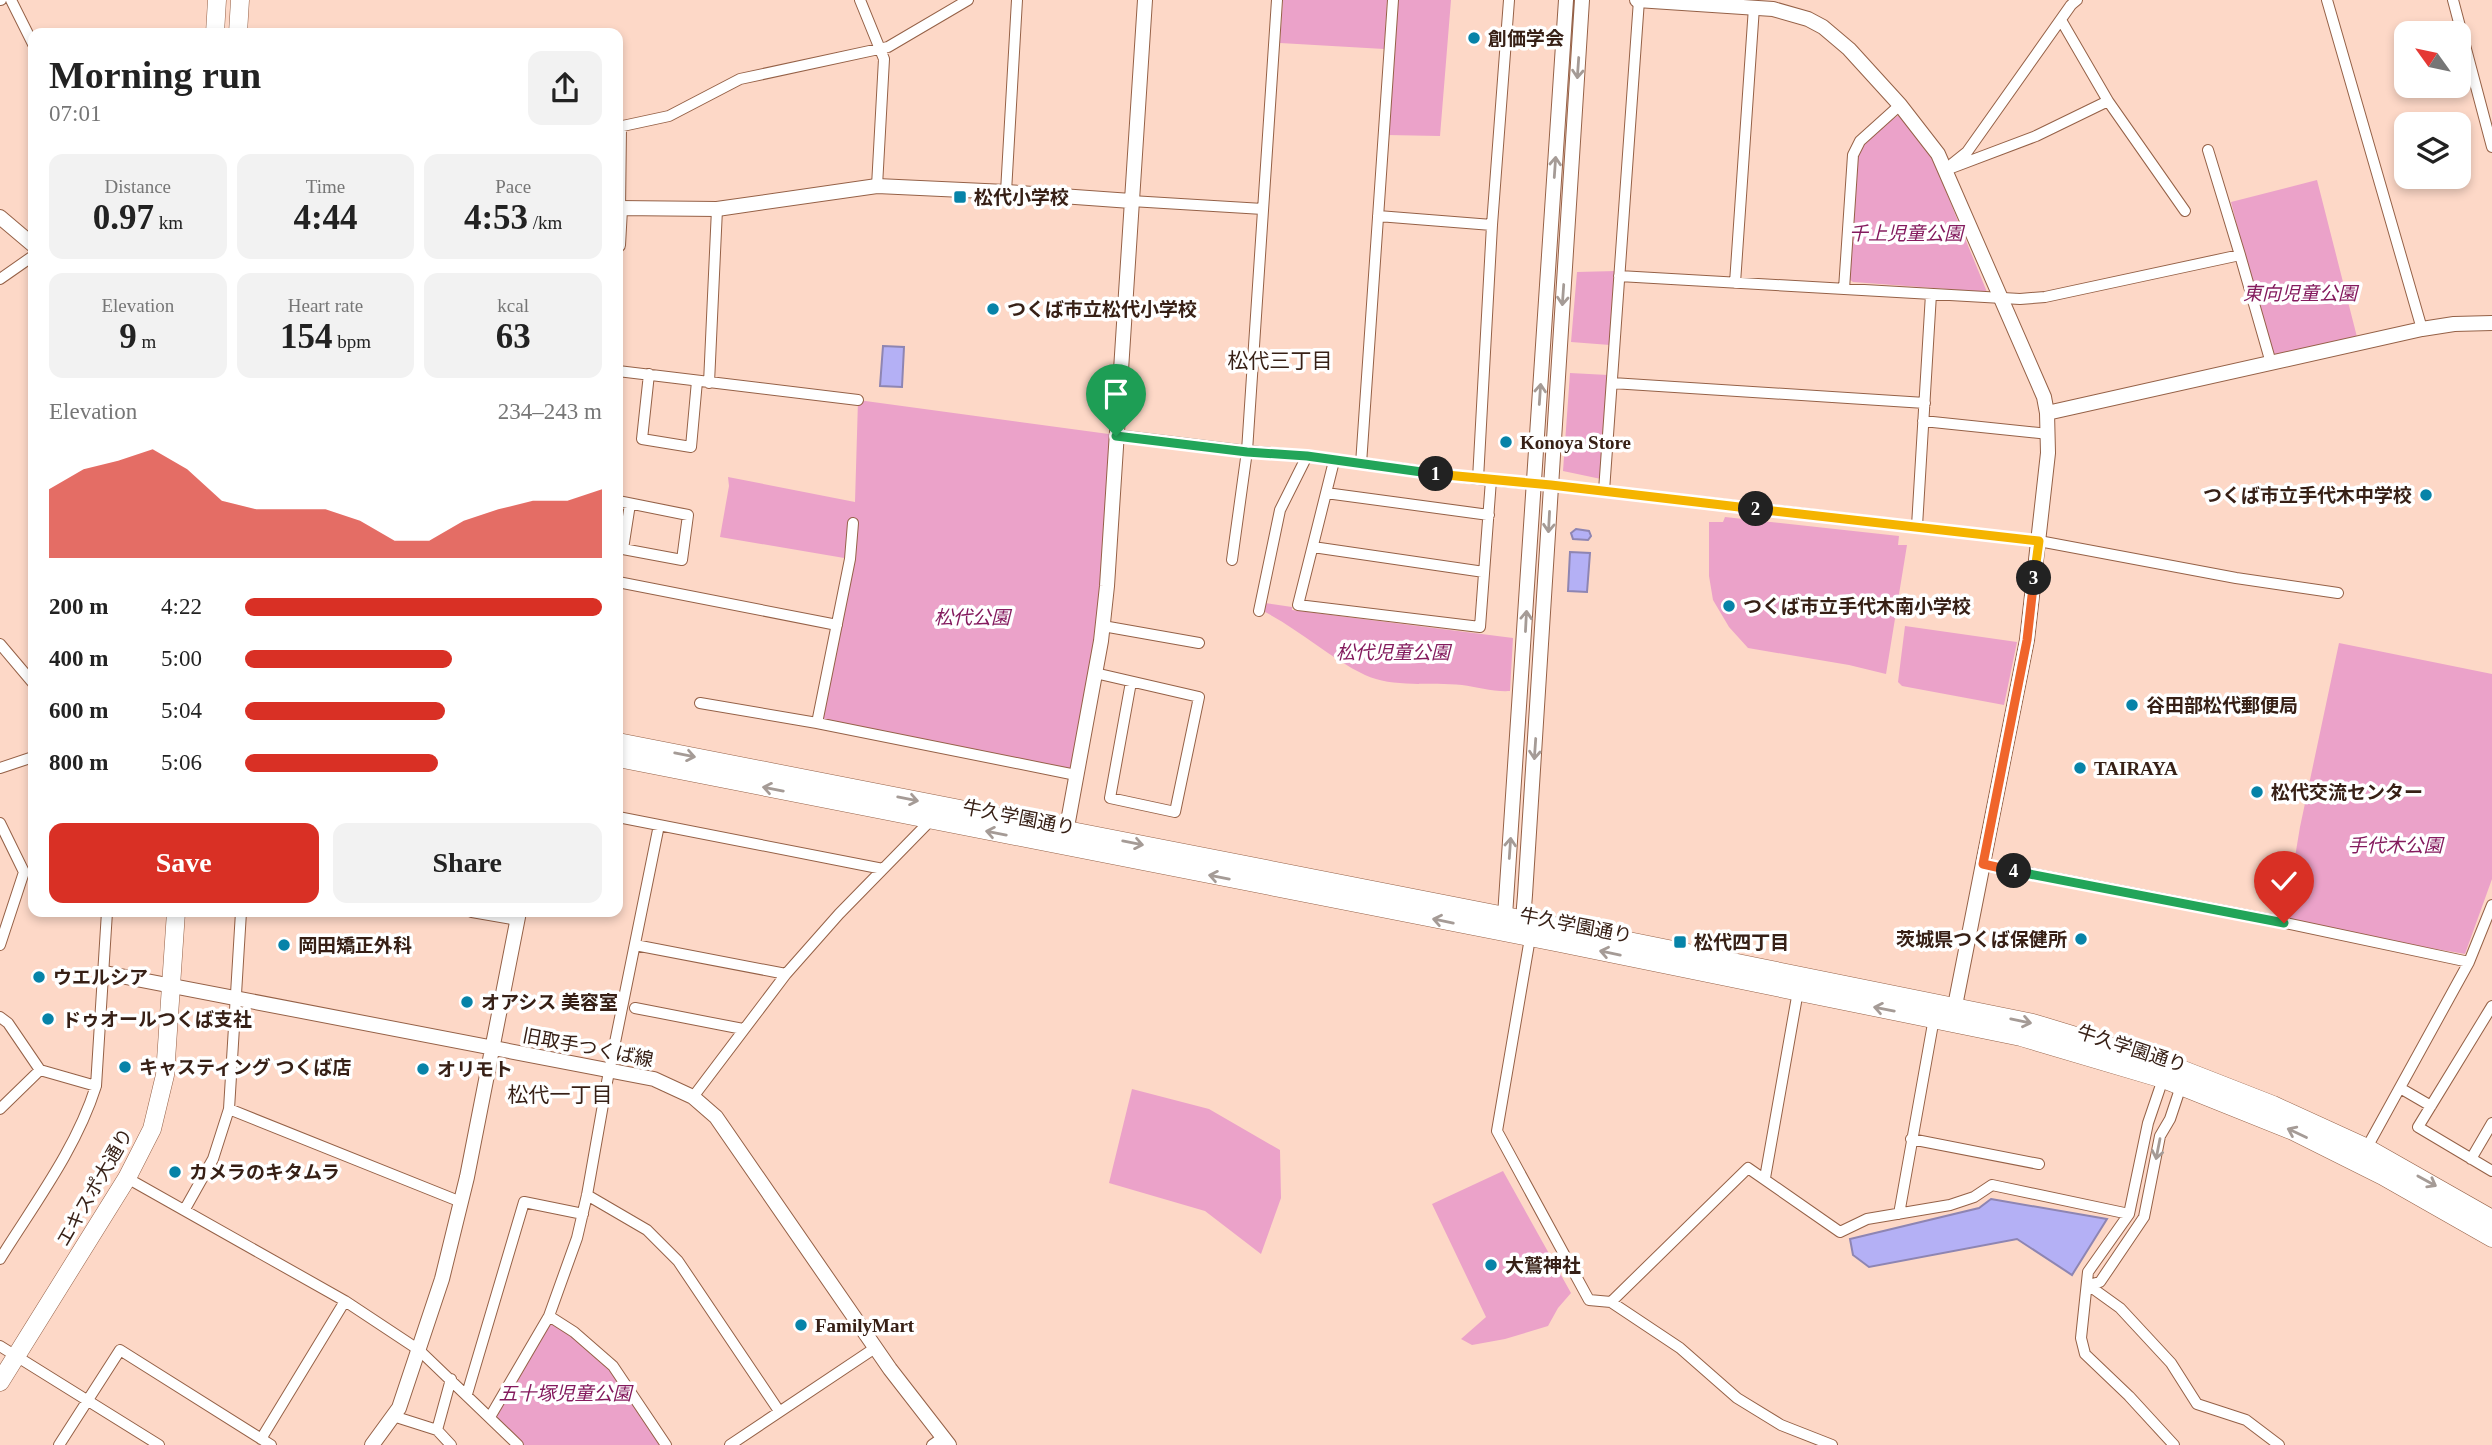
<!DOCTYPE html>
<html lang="en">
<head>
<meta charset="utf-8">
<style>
  body { margin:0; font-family:"Times New Roman","Noto Sans JP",serif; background:#f2f2f2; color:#222; height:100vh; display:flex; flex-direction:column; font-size:26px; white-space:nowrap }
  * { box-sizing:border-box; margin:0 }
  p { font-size:23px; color:#767676 }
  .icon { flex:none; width:38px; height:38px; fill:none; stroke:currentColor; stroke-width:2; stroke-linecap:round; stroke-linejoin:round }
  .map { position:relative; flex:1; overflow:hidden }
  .details { position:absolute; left:28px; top:28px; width:595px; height:889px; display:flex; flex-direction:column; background:#fff; border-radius:14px; box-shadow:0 4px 10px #0003 }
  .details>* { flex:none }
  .needle { width:46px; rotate:303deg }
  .tools { position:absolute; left:2394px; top:21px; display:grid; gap:14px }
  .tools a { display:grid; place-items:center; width:77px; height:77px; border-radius:14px; background:#fff; box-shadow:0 4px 10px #0003; font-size:35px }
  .pin { position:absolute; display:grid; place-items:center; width:60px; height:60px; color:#fff; margin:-72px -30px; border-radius:50% 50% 50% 0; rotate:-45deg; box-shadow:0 0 7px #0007 }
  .pin .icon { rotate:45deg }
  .km { position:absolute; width:35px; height:35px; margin:-18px; border-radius:50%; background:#222; color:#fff; font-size:19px; line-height:35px; text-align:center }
  .round { display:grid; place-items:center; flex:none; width:74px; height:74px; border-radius:14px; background:#f2f2f2 }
  .summary { display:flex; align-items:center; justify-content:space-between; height:119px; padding:0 21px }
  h1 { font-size:38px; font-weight:600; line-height:52px }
  .figures { display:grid; grid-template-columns:repeat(3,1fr); gap:10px; height:119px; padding:7px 21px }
  .figures div { display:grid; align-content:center; border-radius:14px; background:#f2f2f2; text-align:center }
  .figures b { font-size:35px; font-weight:600 }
  .figures small { font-size:19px; font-weight:400 }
  .figures p { font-size:19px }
  .chart { height:196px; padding:14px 21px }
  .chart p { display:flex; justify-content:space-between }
  .chart svg { width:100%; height:126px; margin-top:7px; fill:#d93025; opacity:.7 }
  .primary-button { display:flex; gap:14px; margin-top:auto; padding:14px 21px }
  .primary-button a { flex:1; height:80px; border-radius:14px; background:#d93025; color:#fff; font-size:28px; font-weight:600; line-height:80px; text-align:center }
  .primary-button a+a { background:#f2f2f2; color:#222 }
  ul { padding:0 21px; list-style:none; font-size:23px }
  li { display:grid; grid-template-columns:112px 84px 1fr; align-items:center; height:52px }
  li i { height:18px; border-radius:9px; background:#d93025 }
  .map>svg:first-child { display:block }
  .green { fill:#eba2c9 }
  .water { fill:#b4b0f5; stroke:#8e85b2; stroke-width:2 }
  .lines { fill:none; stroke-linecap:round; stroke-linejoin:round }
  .minor-casing { stroke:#956147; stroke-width:12 }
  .tertiary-casing { stroke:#956147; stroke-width:16 }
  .primary-casing { stroke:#956147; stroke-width:19 }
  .trunk-casing { stroke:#956147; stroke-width:19 }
  .minor { stroke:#fff; stroke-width:10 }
  .tertiary { stroke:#fff; stroke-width:14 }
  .primary { stroke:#fff; stroke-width:18 }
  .trunk { stroke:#fff; stroke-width:18 }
  .oneway { stroke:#a59b96 }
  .split-1-casing { stroke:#fff; stroke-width:14 }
  .split-2-casing { stroke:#fff; stroke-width:14 }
  .split-3-casing { stroke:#fff; stroke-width:14 }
  .split-4-casing { stroke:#fff; stroke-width:14 }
  .split-5-casing { stroke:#fff; stroke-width:14 }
  .split-1 { stroke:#22a559; stroke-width:9 }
  .split-2 { stroke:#f5b400; stroke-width:9 }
  .split-3 { stroke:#f5b400; stroke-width:9 }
  .split-4 { stroke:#f0652b; stroke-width:9 }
  .split-5 { stroke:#22a559; stroke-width:9 }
  .poi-dot { fill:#0783a8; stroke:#fff; stroke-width:2.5 }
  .labels { text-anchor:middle; stroke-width:7; stroke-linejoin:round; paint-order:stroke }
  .poi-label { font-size:19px; font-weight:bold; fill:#372016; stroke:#fff; text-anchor:start }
  .park-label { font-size:19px; font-style:italic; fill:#841b5e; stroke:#fff }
  .street-label { font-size:19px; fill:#372016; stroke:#fff }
  .neighbourhood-label { font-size:21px; fill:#372016; stroke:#fff }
</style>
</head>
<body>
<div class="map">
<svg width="2492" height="1445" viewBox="0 0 2492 1445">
  <rect width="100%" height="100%" fill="#fdd8c7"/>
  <path class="green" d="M 1283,0 L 1387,0 L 1384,49 L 1280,43 Z
    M 1396,0 L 1451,0 L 1440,136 L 1387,135 Z
    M 1900,114 L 1929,150 L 1987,292 L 1853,282 L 1849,279 L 1857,153 L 1866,139 Z
    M 2317,180 L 2357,337 L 2271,360 L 2231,202 Z
    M 1616,271 L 1610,345 L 1571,342 L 1577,272 Z
    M 1570,373 L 1608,375 L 1601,479 L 1563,471 Z
    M 858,400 L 1116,435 L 1107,586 L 1076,775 L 817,723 L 850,559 L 720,537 L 729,486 L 728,477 L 855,502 Z
    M 1725,517 L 1899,536 L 1898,545 L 1907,545 L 1886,674 L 1849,665 L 1748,648 L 1729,627 L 1713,600 L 1709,576 L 1709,522 L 1723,522 Z
    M 1265,603 L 1292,607 L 1292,610 L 1513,638 L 1510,691 C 1494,692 1477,687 1462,685 C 1431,682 1393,688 1365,675 C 1328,657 1299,629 1263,611 Z
    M 1905,626 L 2017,642 L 2004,705 L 1902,686 L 1898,682 Z
    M 2339,643 L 2492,674 L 2492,879 L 2465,954 L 2284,923 L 2300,827 Z
    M 1132,1089 L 1209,1109 L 1280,1150 L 1281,1198 L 1261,1254 L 1205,1211 L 1109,1183 Z
    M 1503,1171 L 1571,1293 L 1558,1308 L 1548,1326 L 1505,1339 L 1472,1345 L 1461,1339 L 1486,1317 L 1432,1204 Z
    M 549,1316 L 597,1349 L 666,1445 L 518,1445 L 490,1417 Z"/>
  <path class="water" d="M 883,346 L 904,347 L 902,387 L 880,386 Z
    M 1576,529 L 1589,531 L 1591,536 L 1588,540 L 1573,539 L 1571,533 Z
    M 1570,552 L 1590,553 L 1587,592 L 1568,591 Z
    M 1991,1199 L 2107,1219 L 2072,1275 L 2017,1239 L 1869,1267 L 1853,1255 L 1850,1239 L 1979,1208 Z"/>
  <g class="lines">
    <g class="minor-casing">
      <path id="minor" d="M 0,0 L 1,0
        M 11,0 L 33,44
        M 860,0 L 884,59 L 877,186
        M 2327,0 L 2422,329
        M 2453,0 L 2492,147
        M 2108,101 L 2185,211
        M 618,127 L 669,116 L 740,79 L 888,47 L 968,0
        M 2208,150 L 2240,255
        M 1952,164 L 1967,152 L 2071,5 L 2077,0
        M 1946,170 L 2036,136 L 2108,101 L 2061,20
        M 1006,192 L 1017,0
        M 1131,201 L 1263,209
        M 620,209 L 621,127
        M 1378,216 L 1492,225
        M 1619,276 L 2020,299 L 2045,297 L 2240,255 L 2271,363
        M 0,279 L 33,256
        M 1735,283 L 1754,7
        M 1844,289 L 1853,155 L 1860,141 L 1900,105
        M 618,371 L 858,400
        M 649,374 L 642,439 L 691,447 L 697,381
        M 709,383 L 717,209
        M 1612,383 L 1925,403
        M 1923,421 L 2049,434
        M 1116,435 L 1247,451 L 1307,456 L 1478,479 L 1551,485 L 2039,541 L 2236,578 L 2338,593
        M 1334,461 L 1298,605 L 1480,627 L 1491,480
        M 1361,464 L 1393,0
        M 1478,479 L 1492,225 L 1509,0
        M 1604,491 L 1639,0
        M 1326,493 L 1489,515
        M 618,501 L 688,515 L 682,560 L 623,549 L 630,504
        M 853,523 L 850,559 L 817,723 L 1076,775
        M 1917,526 L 1931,294
        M 1313,547 L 1484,572
        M 1232,560 L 1247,451 L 1277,0
        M 618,582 L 837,625
        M 1259,611 L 1280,510 L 1307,456
        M 1103,626 L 1199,643
        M 0,644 L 33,683
        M 1095,673 L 1199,697 L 1175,812 L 1110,798 L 1131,682
        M 700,703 L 817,723
        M 0,768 L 33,757
        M 618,817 L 883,869
        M 0,823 L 24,872 L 0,945
        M 1983,864 L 2271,920 L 2469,962
        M 472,912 L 517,920
        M 1530,938 L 1497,1131 L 1589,1300 L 1611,1302 L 1680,1348 L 1737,1398 L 1781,1425 L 1832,1445
        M 635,945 L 786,974
        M 2492,1006 L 2418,1127 L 2492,1171
        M 635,1008 L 743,1029
        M 0,1017 L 8,1023 L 40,1070 L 96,1086
        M 2163,1079 L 2148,1123 L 2129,1214 L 2088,1272 L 2081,1338 L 2085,1354 L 2129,1396 L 2174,1445
        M 2400,1088 L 2431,1106
        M 693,1097 L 786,974 L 839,914 L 930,821
        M 0,1109 L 40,1070
        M 229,1109 L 461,1202
        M 1911,1139 L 2039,1164
        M 2365,1151 L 2469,962 L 2492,905
        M 2471,1159 L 2492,1123
        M 127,1178 L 345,1301 L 419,1350 L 518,1445
        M 1765,1178 L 1798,991
        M 587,1195 L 647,1230 L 678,1261 L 779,1411
        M 185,1209 L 213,1159 L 229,1109 L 241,912
        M 1899,1214 L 1934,1018
        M 0,1259 C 35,1203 76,1149 96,1086 L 107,912
        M 2088,1285 L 2120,1308 L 2171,1363 L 2197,1404 L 2246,1420 L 2279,1445
        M 2088,1285 L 2100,1282 L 2144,1217 L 2160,1136 L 2170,1119 L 2181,1086
        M 1611,1302 L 1748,1168 L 1840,1232 L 1867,1219 L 1950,1205 L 1974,1197 L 1992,1185 L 2129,1214
        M 549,1316 L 574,1332 L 613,1366 L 666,1445
        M 0,1346 L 159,1445
        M 467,1394 L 524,1202 L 583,1214
        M 393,1416 L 437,1430 L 451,1445
        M 490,1417 L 549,1316 L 577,1238 L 587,1195 L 607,1082 L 659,825
        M 437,1430 L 451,1379
        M 261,1439 L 345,1301
        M 59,1445 L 120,1350 L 271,1445
        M 730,1445 L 875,1348
        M 932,1445 L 942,1438"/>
    </g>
    <g class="tertiary-casing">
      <path id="tertiary" d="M 1637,0 L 1773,9 L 1808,19 L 1823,27 L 1849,49 L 1900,105 L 1938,154 L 2044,397 L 2047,413 L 2048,453 L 2027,640 L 1953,1016
        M 618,208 L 717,209 L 877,186 L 1006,192 L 1131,201
        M 0,217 L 33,245
        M 618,245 L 620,209
        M 2047,413 L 2422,329 L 2454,324 L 2492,323
        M 1065,838 L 1101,641 L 1107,586 L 1145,0
        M 1508,925 L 1505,916 L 1566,0
        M 1517,925 L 1523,919 L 1525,895 L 1582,0
        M 105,973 L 654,1079 L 693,1097 L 716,1117 L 890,1369 L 949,1445
        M 372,1445 L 399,1408 L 442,1279 L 467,1177 L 519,912"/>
    </g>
    <g class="primary-casing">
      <path id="primary" d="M 0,1382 L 127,1178 L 152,1129 L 165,1075 L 176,912"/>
    </g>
    <g class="trunk-casing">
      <path id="trunk" d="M 215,33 L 217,0
        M 238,33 L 240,0
        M 618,742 L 1505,916 L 2033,1023 L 2168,1064 L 2273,1105 L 2367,1148 L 2492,1219
        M 618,758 L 1560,943 L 2021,1037 L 2163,1079 L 2293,1131 L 2383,1176 L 2492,1238"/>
    </g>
    <use href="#minor" class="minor"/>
    <use href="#tertiary" class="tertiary"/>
    <use href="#primary" class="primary"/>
    <use href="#trunk" class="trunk"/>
  </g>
  <defs><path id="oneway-shaft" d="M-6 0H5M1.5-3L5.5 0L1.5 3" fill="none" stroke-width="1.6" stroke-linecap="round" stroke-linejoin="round" transform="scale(1.75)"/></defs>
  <g class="oneway">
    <use href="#oneway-shaft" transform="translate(1578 68) rotate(94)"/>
    <use href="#oneway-shaft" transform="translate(1555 167) rotate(-86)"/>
    <use href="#oneway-shaft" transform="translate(1563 295) rotate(94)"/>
    <use href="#oneway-shaft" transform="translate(1540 394) rotate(-86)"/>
    <use href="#oneway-shaft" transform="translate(1549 522) rotate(93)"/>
    <use href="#oneway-shaft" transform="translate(1526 621) rotate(-87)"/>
    <use href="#oneway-shaft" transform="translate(1535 749) rotate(94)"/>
    <use href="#oneway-shaft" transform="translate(685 755) rotate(11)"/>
    <use href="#oneway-shaft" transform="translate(773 789) rotate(-169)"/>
    <use href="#oneway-shaft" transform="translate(908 799) rotate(11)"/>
    <use href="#oneway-shaft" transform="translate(996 833) rotate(-169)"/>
    <use href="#oneway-shaft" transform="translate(1133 843) rotate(11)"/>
    <use href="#oneway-shaft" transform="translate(1510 848) rotate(-86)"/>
    <use href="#oneway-shaft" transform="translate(1219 877) rotate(-169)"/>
    <use href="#oneway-shaft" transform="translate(1443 921) rotate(-168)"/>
    <use href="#oneway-shaft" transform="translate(1610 953) rotate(-168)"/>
    <use href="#oneway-shaft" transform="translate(1884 1009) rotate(-169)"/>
    <use href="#oneway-shaft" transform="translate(2021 1021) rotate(12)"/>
    <use href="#oneway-shaft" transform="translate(2297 1133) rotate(-155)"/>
    <use href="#oneway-shaft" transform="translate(2158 1149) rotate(101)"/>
    <use href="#oneway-shaft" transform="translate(2427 1181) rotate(29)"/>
  </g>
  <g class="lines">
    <g class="split-1-casing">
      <path id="split-1" d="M 1116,436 L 1247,452 L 1307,456 L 1436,474"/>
    </g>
    <g class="split-2-casing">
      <path id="split-2" d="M 1436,474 L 1551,485 L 1756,509"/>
    </g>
    <g class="split-3-casing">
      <path id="split-3" d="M 1756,509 L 2039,541 L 2034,578"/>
    </g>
    <g class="split-4-casing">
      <path id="split-4" d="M 2014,871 L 1983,864 L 2027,640 L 2034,578"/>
    </g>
    <g class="split-5-casing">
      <path id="split-5" d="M 2014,871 L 2284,923"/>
    </g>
    <use href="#split-1" class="split-1"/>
    <use href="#split-2" class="split-2"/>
    <use href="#split-3" class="split-3"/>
    <use href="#split-4" class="split-4"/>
    <use href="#split-5" class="split-5"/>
  </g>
  <g class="poi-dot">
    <circle cx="1474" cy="38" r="7"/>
    <rect x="953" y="190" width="14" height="14" rx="3.5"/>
    <circle cx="993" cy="309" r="7"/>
    <circle cx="1506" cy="442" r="7"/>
    <circle cx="2426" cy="495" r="7"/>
    <circle cx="1729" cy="606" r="7"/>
    <circle cx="2132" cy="705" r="7"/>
    <circle cx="2080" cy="768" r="7"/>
    <circle cx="2257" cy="792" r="7"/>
    <circle cx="2081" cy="939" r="7"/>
    <rect x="1673" y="935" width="14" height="14" rx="3.5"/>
    <circle cx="284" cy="945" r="7"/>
    <circle cx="39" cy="977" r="7"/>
    <circle cx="467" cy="1002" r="7"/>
    <circle cx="48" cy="1019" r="7"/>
    <circle cx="125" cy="1067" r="7"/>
    <circle cx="423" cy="1069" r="7"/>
    <circle cx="175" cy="1172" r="7"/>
    <circle cx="1491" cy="1265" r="7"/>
    <circle cx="801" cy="1325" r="7"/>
  </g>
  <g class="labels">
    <g class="poi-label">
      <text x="1488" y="45">創価学会</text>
      <text x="974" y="204">松代小学校</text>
      <text x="1007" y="316">つくば市立松代小学校</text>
      <text x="1520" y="449">Konoya Store</text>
      <text x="2412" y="502" text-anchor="end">つくば市立手代木中学校</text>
      <text x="1743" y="613">つくば市立手代木南小学校</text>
      <text x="2146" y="712">谷田部松代郵便局</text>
      <text x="2094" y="775">TAIRAYA</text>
      <text x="2271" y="799">松代交流センター</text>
      <text x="2067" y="946" text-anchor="end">茨城県つくば保健所</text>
      <text x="1694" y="949">松代四丁目</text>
      <text x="298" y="952">岡田矯正外科</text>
      <text x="53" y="984">ウエルシア</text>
      <text x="481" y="1009">オアシス 美容室</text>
      <text x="62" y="1026">ドゥオールつくば支社</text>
      <text x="139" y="1074">キャスティング つくば店</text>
      <text x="437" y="1076">オリモト</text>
      <text x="189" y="1179">カメラのキタムラ</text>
      <text x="1505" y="1272">大鷲神社</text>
      <text x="815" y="1332">FamilyMart</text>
    </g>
    <g class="park-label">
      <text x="1906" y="240">千上児童公園</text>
      <text x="2300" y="300">東向児童公園</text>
      <text x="972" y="624">松代公園</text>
      <text x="1393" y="659">松代児童公園</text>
      <text x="2395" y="852">手代木公園</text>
      <text x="565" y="1400">五十塚児童公園</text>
    </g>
    <g class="street-label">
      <text transform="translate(1019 817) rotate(11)" y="7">牛久学園通り</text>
      <text transform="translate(1576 925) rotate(11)" y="7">牛久学園通り</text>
      <text transform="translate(588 1047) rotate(11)" y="7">旧取手つくば線</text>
      <text transform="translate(2132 1048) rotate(18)" y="7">牛久学園通り</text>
      <text transform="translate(94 1187) rotate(-60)" y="7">エキスポ大通り</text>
    </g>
    <g class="neighbourhood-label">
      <text x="1280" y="368">松代三丁目</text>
      <text x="560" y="1102">松代一丁目</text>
    </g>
  </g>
</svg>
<div class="tools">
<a><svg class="needle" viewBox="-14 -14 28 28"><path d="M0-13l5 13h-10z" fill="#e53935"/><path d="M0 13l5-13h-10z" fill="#767676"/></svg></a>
<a><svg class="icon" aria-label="layers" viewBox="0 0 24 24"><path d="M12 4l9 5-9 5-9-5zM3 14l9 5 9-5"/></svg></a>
</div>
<div class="pin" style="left:1116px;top:436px;background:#1e9e55"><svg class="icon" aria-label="arrive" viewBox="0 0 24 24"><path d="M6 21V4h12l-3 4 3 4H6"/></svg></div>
<div class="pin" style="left:2284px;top:923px;background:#d93025"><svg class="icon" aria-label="check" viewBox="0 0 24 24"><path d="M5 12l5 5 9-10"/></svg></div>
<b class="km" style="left:1436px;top:474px">1</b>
<b class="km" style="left:1756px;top:509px">2</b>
<b class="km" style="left:2034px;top:578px">3</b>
<b class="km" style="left:2014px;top:871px">4</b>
<section class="details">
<div class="summary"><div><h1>Morning run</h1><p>07:01</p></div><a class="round"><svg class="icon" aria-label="share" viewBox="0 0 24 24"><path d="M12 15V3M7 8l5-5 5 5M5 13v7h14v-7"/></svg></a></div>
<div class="figures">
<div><p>Distance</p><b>0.97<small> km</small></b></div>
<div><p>Time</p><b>4:44</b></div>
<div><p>Pace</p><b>4:53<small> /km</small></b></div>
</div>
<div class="figures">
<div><p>Elevation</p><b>9<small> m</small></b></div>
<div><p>Heart rate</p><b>154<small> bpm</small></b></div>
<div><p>kcal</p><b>63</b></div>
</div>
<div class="chart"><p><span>Elevation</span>234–243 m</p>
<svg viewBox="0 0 160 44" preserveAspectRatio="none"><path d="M0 44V20L10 13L20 10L30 6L40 13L50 24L60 27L70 27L80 27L90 31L100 38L110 38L120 31L130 27L140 24L150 24L160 20V44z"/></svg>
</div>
<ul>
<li><b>200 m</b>4:22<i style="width:100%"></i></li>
<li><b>400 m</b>5:00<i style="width:58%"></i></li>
<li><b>600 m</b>5:04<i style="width:56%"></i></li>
<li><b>800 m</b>5:06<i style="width:54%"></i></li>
</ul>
<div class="primary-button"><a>Save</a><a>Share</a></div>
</section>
</div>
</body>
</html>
